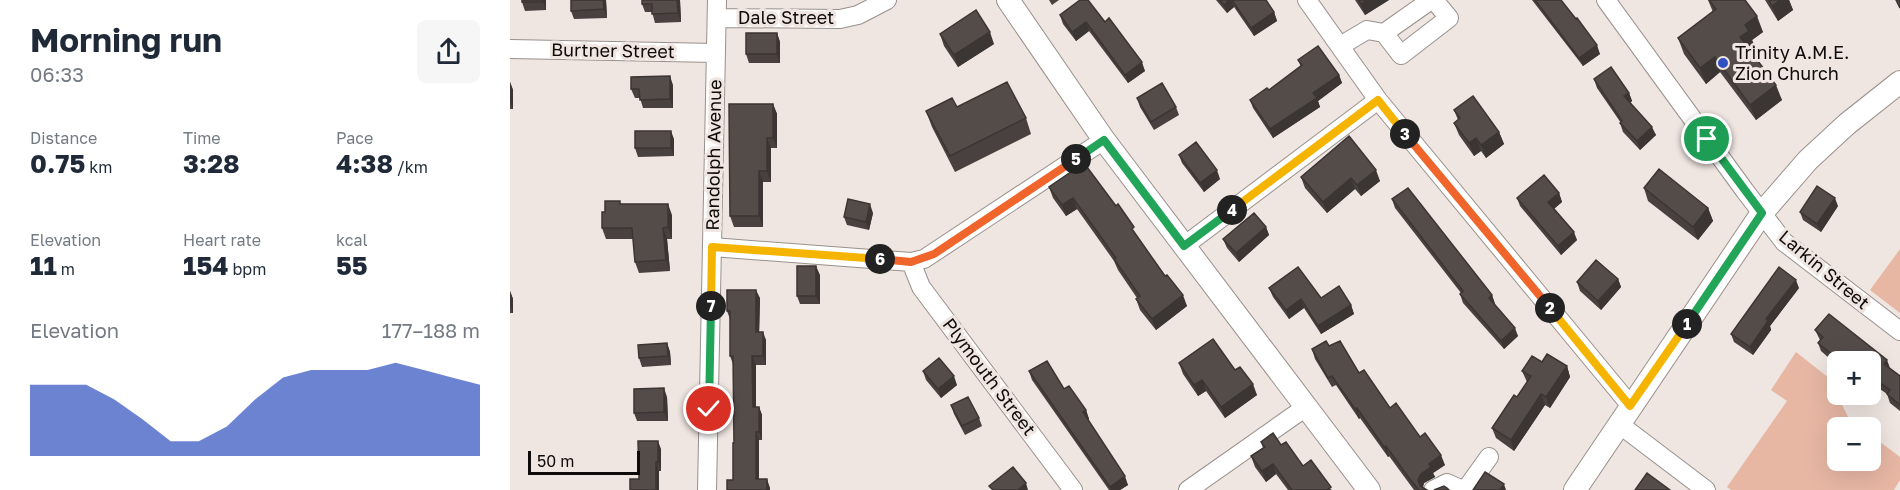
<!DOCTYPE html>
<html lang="en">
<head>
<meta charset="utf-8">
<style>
  body { margin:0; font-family:"Golos Text",sans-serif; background:#f6f6f7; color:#1f2937; height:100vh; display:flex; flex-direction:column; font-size:22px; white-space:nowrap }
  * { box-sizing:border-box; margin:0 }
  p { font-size:20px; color:#747a83 }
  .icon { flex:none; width:33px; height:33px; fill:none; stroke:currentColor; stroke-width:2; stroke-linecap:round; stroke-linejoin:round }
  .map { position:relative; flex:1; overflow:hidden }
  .panel { display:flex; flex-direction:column; background:#fff; width:510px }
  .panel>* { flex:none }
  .controls { position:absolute; left:1317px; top:351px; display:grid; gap:12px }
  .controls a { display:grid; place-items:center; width:54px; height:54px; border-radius:9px; background:#fff; box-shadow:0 6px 24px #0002; font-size:30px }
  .scale { position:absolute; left:18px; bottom:15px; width:112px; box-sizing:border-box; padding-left:6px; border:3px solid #0e0b0a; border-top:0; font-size:16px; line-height:21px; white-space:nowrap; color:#0e0b0a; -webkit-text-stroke:4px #efe5e1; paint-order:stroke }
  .pin { position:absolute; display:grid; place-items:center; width:51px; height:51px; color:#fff; margin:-26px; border:3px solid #fff; border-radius:50%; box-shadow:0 2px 6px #0007 }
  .km { position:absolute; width:30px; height:30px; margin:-15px; border-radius:50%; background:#222; color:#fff; font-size:16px; line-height:30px; text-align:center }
  .round { display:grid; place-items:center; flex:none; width:63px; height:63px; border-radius:9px; background:#f6f6f7 }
  .headline { display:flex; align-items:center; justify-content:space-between; height:102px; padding:0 30px }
  h1 { font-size:33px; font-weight:700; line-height:45px }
  .metrics { display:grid; grid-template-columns:repeat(3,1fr); gap:9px; height:102px; padding:6px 30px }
  .metrics div { display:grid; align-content:center }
  .metrics b { font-size:26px; font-weight:700 }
  .metrics small { font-size:16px; font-weight:400 }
  .metrics p { font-size:16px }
  .chart { height:168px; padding:12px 30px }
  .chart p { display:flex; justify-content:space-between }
  .chart svg { width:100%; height:108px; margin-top:6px; fill:#2e50c0; opacity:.7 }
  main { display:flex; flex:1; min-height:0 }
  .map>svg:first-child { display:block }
  .green { fill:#e7b7a4 }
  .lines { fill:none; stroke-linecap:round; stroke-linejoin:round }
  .minor-casing { stroke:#99908c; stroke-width:20 }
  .major-casing { stroke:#99908c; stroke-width:24 }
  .minor { stroke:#fff; stroke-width:18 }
  .major { stroke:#fff; stroke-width:22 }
  .wall { fill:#48413f }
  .shaded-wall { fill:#3b3533 }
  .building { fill:#544c49; stroke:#3b3533; stroke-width:1.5 }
  .split-1-casing { stroke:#fff; stroke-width:12 }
  .split-2-casing { stroke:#fff; stroke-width:12 }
  .split-3-casing { stroke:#fff; stroke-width:12 }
  .split-4-casing { stroke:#fff; stroke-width:12 }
  .split-5-casing { stroke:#fff; stroke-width:12 }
  .split-6-casing { stroke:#fff; stroke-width:12 }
  .split-7-casing { stroke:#fff; stroke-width:12 }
  .split-8-casing { stroke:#fff; stroke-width:12 }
  .split-1 { stroke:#22a559; stroke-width:8 }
  .split-2 { stroke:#f5b400; stroke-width:8 }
  .split-3 { stroke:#f0652b; stroke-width:8 }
  .split-4 { stroke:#f5b400; stroke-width:8 }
  .split-5 { stroke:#22a559; stroke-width:8 }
  .split-6 { stroke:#f0652b; stroke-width:8 }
  .split-7 { stroke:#f5b400; stroke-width:8 }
  .split-8 { stroke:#22a559; stroke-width:8 }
  .poi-dot { fill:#2e50c0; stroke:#efe5e1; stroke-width:2 }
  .labels { text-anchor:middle; stroke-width:6; stroke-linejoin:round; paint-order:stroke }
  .street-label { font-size:18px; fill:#0e0b0a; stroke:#efe5e1 }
  .poi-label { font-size:18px; fill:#0e0b0a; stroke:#efe5e1; text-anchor:start }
</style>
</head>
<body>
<main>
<section class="panel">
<div class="headline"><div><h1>Morning run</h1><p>06:33</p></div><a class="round"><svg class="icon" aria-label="share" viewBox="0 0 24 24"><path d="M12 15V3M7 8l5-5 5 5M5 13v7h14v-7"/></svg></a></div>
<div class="metrics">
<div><p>Distance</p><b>0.75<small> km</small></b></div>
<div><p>Time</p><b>3:28</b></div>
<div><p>Pace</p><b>4:38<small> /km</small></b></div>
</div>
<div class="metrics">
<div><p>Elevation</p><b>11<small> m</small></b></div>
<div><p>Heart rate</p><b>154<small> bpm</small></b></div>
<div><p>kcal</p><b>55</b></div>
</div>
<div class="chart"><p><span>Elevation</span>177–188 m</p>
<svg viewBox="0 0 160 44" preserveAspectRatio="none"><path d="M0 44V15L10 15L20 15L30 21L40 29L50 38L60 38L70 32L80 21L90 12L100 9L110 9L120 9L130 6L140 9L150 12L160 15V44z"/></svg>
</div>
</section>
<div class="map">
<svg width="1390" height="490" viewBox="0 0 1390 490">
  <rect width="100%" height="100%" fill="#efe5e1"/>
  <path class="green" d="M 1390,249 L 1390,313 L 1360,290 Z
    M 1286,352 L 1319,378 L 1339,419 L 1351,427 L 1328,428 L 1328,460 L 1360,460 L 1361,435 L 1390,457 L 1390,480 L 1384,490 L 1221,490 L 1217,487 L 1277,401 L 1261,390 Z"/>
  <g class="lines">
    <g class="minor-casing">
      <path id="minor" d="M 797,0 L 868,100 L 1121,406
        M 1096,0 L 1235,191 L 1274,242 L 1390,331
        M 207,18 L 330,19 L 348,15 L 377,0
        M 874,33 L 921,0
        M 830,46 L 857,30 L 874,33 L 891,55 L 939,18 L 924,0
        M 0,49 L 206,53
        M 674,246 L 868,100
        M 202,247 L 401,262 L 414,259 L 594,140
        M 401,262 L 411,287 L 563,490
        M 1109,424 L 1196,490
        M 197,490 L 207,0
        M 678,490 L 796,407
        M 923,490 L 937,483 L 948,488 L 956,489 L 979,457"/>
    </g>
    <g class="major-casing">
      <path id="major" d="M 498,0 L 594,140 L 859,490
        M 1065,490 L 1252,213 L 1298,160 L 1337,124 L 1390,82"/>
    </g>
    <use href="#minor" class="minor"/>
    <use href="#major" class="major"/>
  </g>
  <path class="wall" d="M 36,0 L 36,10 L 15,11 L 12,2 Z
    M 96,0 L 97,18 L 64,19 L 61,11 Z
    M 132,0 L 170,0 L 171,22 L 145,23 L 142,12 L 135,12 L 132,4 Z
    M 539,0 L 549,0 L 542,5 Z
    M 706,0 L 756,0 L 764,12 L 767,21 L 744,36 L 724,7 L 717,13 Z
    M 845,0 L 879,0 L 855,15 Z
    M 1022,0 L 1051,0 L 1090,54 L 1073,66 Z
    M 1198,0 L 1235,0 L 1253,32 L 1242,40 L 1245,47 L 1240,50 L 1272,100 L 1246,120 L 1210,72 L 1196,84 L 1174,54 L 1168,38 L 1203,12 Z
    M 1255,0 L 1279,0 L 1283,10 L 1268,21 Z
    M 550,15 L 595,22 L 635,71 L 618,83 L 579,31 L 566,41 L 553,24 Z
    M 267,33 L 270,42 L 270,63 L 239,63 L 236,54 Z
    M 430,34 L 484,44 L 448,67 L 434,46 Z
    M 788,60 L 829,75 L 832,83 L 808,101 L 810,107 L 763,138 L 743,108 L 740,100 L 759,90 L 791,67 Z
    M 1084,79 L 1119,93 L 1122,101 L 1120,103 L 1146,135 L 1130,150 L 1113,132 L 1110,123 L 1111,123 L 1087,88 Z
    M 0,82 L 3,90 L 3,109 L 0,109 Z
    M 163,85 L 163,108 L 133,108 L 130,98 L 125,98 L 121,89 Z
    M 627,98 L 666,107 L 669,115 L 644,130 L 630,107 Z
    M 263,104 L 267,114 L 267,148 L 261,148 L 261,182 L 253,182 L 253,227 L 224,227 L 220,216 Z
    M 447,107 L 516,118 L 521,134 L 445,172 L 422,127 L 416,111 Z
    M 944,110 L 989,132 L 994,144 L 976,158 L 971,151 L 964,156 L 949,135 L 944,123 L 948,120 Z
    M 839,136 L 870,181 L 851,196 L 845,189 L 817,213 L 795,188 L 791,177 Z
    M 164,139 L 164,156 L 128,157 L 125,148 Z
    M 669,155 L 710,179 L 694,192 L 672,163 Z
    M 574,163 L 677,306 L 646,330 L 630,310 L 626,299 L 627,298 L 608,270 L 604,261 L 567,209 L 556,216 L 543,198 L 539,187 Z
    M 1134,188 L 1198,208 L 1203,221 L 1188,240 L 1138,201 Z
    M 1049,193 L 1052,202 L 1044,209 L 1067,240 L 1051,255 L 1010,206 L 1007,198 Z
    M 882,199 L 982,295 L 985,304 L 984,305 L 1008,336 L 994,349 L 953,303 L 950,294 L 951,293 L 885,208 Z
    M 112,204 L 162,215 L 162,239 L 157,239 L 160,271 L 129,273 L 125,262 L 123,239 L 96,239 L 92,228 L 95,212 Z
    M 1328,206 L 1311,232 L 1293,220 L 1290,212 Z
    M 363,213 L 359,230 L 337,225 L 334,217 Z
    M 756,227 L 759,235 L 729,262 L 717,248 L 713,239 Z
    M 310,275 L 310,304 L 290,304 L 287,296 Z
    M 1108,279 L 1111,287 L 1091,310 L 1070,291 L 1067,282 Z
    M 759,288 L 811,298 L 841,305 L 844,314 L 811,334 L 794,308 L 779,319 L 763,297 Z
    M 1289,288 L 1260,326 L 1261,330 L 1243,355 L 1224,342 L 1221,334 Z
    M 0,291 L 3,299 L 3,313 L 0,313 Z
    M 250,298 L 249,332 L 256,340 L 256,365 L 246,365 L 246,407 L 249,407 L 252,415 L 252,440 L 249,440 L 249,479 L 260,488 L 223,480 L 224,443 L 223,364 L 220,356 L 220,319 L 217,311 Z
    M 1305,330 L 1380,368 L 1390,376 L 1390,411 L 1380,403 L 1377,394 L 1360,382 L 1360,362 L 1333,362 L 1331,360 L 1328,362 L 1327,365 L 1311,351 L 1308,343 L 1310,340 Z
    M 157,343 L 160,352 L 161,365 L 132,367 L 129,358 Z
    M 819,346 L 849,373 L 880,408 L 910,437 L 935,465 L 923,473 L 925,477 L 914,483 L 913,488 L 917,490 L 904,490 L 879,456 L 878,457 L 850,418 L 849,419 L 826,385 L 822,387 L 805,359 L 802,349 Z
    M 1032,362 L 1057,366 L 1060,377 L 1040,408 L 1035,405 L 1004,451 L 986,438 L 982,428 L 1007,397 L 1017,382 L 1012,371 Z
    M 669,363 L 725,370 L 747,395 L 715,418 L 696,391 L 688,396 L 673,374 Z
    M 413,371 L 447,385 L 431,398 L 416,380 Z
    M 519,371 L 554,389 L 576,410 L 579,419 L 578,420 L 618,485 L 610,490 L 599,490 L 522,380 Z
    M 157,397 L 158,421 L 127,421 L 124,413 Z
    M 441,405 L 469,418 L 472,426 L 455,435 L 444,414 Z
    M 751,442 L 771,445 L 793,466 L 822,490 L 778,490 L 766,474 L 756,482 L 745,467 L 741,456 L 753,448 Z
    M 151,449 L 151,471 L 149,471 L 149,490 L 120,490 Z"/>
  <path class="shaded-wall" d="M 33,0 L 36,0 L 36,10 L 33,2 Z
    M 93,0 L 96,0 L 97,18 L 94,9 Z
    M 167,0 L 170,0 L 171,22 L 168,13 Z
    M 719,0 L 721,0 L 724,7 L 717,13 L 714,5 Z
    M 857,0 L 879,0 L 855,15 L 851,4 Z
    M 1270,0 L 1279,0 L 1283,10 L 1268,21 L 1262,6 Z
    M 764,12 L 767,21 L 744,36 L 741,28 Z
    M 1247,16 L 1253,32 L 1242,40 L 1245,47 L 1236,52 L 1230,37 L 1235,25 Z
    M 576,22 L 579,31 L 566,41 L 562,32 Z
    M 480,32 L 484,44 L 448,67 L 444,55 Z
    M 267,33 L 270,42 L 270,63 L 267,54 Z
    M 1087,45 L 1090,54 L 1073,66 L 1069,58 Z
    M 1205,57 L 1210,72 L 1196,84 L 1190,68 Z
    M 632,62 L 635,71 L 618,83 L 615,75 Z
    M 829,75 L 832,83 L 808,101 L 810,107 L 763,138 L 760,129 L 803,93 Z
    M 160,76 L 163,85 L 163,108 L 160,99 Z
    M 0,82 L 3,90 L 3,109 L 0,101 Z
    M 1266,85 L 1272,100 L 1246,120 L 1240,105 Z
    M 1119,93 L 1122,101 L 1117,105 L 1114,96 Z
    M 263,104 L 267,114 L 267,148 L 263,138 Z
    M 1142,127 L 1146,135 L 1130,150 L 1127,141 Z
    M 161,131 L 164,139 L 164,156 L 161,148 Z
    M 989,132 L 994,144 L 976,158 L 971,145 Z
    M 257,138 L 261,148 L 261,182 L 257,171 Z
    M 966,138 L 971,151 L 964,156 L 959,143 Z
    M 707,170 L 710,179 L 694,192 L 690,183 Z
    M 866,170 L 870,181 L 851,196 L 847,185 Z
    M 249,171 L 253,182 L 253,227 L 249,216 Z
    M 841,178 L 845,189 L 817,213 L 813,202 Z
    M 1049,193 L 1052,202 L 1041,211 L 1038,202 Z
    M 563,198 L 567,209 L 556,216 L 552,205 Z
    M 1325,198 L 1328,206 L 1311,232 L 1307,224 Z
    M 158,204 L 162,215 L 162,239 L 158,227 Z
    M 360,204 L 363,213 L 359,230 L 356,222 Z
    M 1198,208 L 1203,221 L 1188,240 L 1183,227 Z
    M 756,227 L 759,235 L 729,262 L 726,253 Z
    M 153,228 L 157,239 L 160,271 L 156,260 Z
    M 1064,232 L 1067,240 L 1051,255 L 1048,246 Z
    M 306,266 L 310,275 L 310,304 L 306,296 Z
    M 1108,279 L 1111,287 L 1091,310 L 1088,301 Z
    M 1286,280 L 1289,288 L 1260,326 L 1261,330 L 1243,355 L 1240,347 L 1256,319 Z
    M 246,290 L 250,298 L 249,340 L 246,332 Z
    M 0,291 L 3,299 L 3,313 L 0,304 Z
    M 673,295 L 677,306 L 646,330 L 642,319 Z
    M 982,295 L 985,304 L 982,307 L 979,298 Z
    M 791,299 L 794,308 L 779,319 L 776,310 Z
    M 841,305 L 844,314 L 811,334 L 808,326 Z
    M 1005,328 L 1008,336 L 994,349 L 991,341 Z
    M 253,332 L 256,340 L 256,365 L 253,356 Z
    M 157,343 L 160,352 L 161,365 L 158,356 Z
    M 1328,351 L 1331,360 L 1330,362 L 1328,362 L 1327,365 L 1324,356 Z
    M 242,356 L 246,365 L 246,415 L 243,407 Z
    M 1377,360 L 1380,368 L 1374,364 Z
    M 1057,366 L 1060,377 L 1040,408 L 1036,397 Z
    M 444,376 L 447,385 L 431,398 L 428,389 Z
    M 692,380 L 696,391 L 688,396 L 684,385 Z
    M 743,384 L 747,395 L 715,418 L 711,407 Z
    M 154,388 L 157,397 L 158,421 L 154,412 Z
    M 1031,394 L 1035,405 L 1004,451 L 1001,440 Z
    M 249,407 L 252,415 L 252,440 L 249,432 Z
    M 847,408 L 850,418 L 849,419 L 845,409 Z
    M 576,410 L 579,419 L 576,421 L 573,412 Z
    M 246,432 L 249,440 L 249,488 L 246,479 Z
    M 148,441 L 151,449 L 151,471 L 148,462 Z
    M 876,446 L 879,456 L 878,457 L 874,447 Z
    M 931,455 L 935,465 L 923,473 L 925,477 L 914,483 L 911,490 L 908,480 L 911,474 L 919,464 Z
    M 146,462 L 149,471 L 149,490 L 146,490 Z
    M 763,464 L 766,474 L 756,482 L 752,471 Z
    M 615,476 L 618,485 L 610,490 L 601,490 L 600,487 Z
    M 257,479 L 260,488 L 260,490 L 257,490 Z
    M 516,483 L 518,490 L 508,490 Z
    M 994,484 L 996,490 L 990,490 Z"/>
  <path class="building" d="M 12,0 L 33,0 L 33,2 L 12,2 Z
    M 61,0 L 93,0 L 94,9 L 61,11 Z
    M 132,0 L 167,0 L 168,13 L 142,14 L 142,4 L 132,4 Z
    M 570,0 L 578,0 L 595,22 L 599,18 L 632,62 L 615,75 L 576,22 L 562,32 L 550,15 Z
    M 710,0 L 719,0 L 714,5 Z
    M 722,0 L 756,0 L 764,12 L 741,28 Z
    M 849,0 L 857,0 L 851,4 Z
    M 1025,0 L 1051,0 L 1066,19 L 1067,18 L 1087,45 L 1069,58 Z
    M 1199,0 L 1235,0 L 1247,16 L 1235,25 L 1239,31 L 1230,37 L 1266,85 L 1240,105 L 1205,57 L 1190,68 L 1168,38 L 1206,9 Z
    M 1259,0 L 1270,0 L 1262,6 Z
    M 1386,0 L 1390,0 L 1390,8 Z
    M 466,10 L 480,32 L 444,55 L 430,34 Z
    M 236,33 L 267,33 L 267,54 L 236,54 Z
    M 808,46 L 829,75 L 803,93 L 807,98 L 760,129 L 740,100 L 757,88 L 759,90 L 792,65 L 788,60 Z
    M 1101,67 L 1119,93 L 1114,96 L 1142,127 L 1127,141 L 1110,123 L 1112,121 L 1084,79 Z
    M 160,76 L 160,99 L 130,100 L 129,89 L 121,89 L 121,77 Z
    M 497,82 L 516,118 L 440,156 L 416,111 L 442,98 L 447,107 Z
    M 652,83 L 666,107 L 641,122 L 627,98 Z
    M 963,96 L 989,132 L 971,145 L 966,138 L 959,143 L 944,123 L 950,118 L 944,110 Z
    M 219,104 L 263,104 L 263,138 L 257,138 L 257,171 L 249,171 L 249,216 L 220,216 Z
    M 125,131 L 161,131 L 161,148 L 125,148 Z
    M 839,136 L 866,170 L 847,185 L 841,178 L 813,202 L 791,177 Z
    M 686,142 L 707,170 L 690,183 L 669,155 Z
    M 574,163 L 606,206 L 608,204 L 624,227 L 622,229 L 655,276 L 657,275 L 673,295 L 642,319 L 626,299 L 630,296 L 604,259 L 606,258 L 563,198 L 552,205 L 539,187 Z
    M 1149,169 L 1198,208 L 1183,227 L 1134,188 Z
    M 1034,175 L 1049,193 L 1038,202 L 1064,232 L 1048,246 L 1007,198 Z
    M 1307,186 L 1325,198 L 1307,224 L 1290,212 Z
    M 898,188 L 982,295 L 979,298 L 1005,328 L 991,341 L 950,294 L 953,291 L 882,199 Z
    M 338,199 L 360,204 L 356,222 L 334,217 Z
    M 95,201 L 110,201 L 110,204 L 158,204 L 158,227 L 153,228 L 156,260 L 125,262 L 122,228 L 92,228 L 92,212 L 95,212 Z
    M 744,213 L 756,227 L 726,253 L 713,239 Z
    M 1086,260 L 1108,279 L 1088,301 L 1067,282 Z
    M 287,266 L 306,266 L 306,296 L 287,296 Z
    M 788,267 L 811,298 L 829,286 L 841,305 L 808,326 L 791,299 L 776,310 L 759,288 Z
    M 1269,267 L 1286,280 L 1256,319 L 1258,321 L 1240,347 L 1221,334 Z
    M 217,290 L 246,290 L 246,332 L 253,332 L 253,356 L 242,356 L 243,407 L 249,407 L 249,432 L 246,432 L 246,479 L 257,479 L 257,490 L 217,490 L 217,480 L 223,480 L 223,443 L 224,443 L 223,356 L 220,356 L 220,311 L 217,311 Z
    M 1319,314 L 1377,360 L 1374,364 L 1390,376 L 1390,405 L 1377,394 L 1380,390 L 1360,376 L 1360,362 L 1341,362 L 1328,351 L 1324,356 L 1308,343 L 1313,337 L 1305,330 Z
    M 703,339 L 725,370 L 730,367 L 743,384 L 711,407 L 692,380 L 684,385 L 669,363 Z
    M 816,341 L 819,346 L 830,341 L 849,373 L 854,370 L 880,408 L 886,403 L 910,437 L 915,433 L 931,455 L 919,464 L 921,467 L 911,474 L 908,480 L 910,486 L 917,490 L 909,490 L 899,478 L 876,446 L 874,447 L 847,408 L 845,409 L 822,376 L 818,378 L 802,349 Z
    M 157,343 L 158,356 L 129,358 L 128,345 Z
    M 1037,354 L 1057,366 L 1036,397 L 1031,394 L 1001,440 L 982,428 L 1004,395 L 1007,397 L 1021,376 L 1012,371 L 1022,356 L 1032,362 Z
    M 429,358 L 444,376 L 428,389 L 413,371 Z
    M 537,361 L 554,389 L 559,386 L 576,410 L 573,412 L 615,476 L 600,487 L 519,371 Z
    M 154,388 L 154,412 L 124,413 L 124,389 Z
    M 458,397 L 469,418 L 452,426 L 441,405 Z
    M 763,433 L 771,445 L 776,442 L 793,466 L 801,460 L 821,487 L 817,490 L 782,490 L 763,464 L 752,471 L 741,456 L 755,447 L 751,442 Z
    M 128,441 L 148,441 L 148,462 L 146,462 L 146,490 L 120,490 L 120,479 L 129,479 Z
    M 503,467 L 516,483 L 508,490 L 483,490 L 479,486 Z
    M 975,472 L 994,484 L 990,490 L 963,490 Z
    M 1137,473 L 1160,490 L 1125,490 Z
    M 934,486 L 937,488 L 939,490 L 924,490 Z"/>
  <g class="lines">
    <g class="split-1-casing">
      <path id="split-1" d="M 1177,324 L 1252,213 L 1197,139"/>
    </g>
    <g class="split-2-casing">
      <path id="split-2" d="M 1040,308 L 1120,406 L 1177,324"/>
    </g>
    <g class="split-3-casing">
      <path id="split-3" d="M 895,134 L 1040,308"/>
    </g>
    <g class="split-4-casing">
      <path id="split-4" d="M 722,210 L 868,100 L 895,134"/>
    </g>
    <g class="split-5-casing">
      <path id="split-5" d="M 566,159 L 594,140 L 674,246 L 722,210"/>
    </g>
    <g class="split-6-casing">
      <path id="split-6" d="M 370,259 L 401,262 L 424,254 L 566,159"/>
    </g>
    <g class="split-7-casing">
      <path id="split-7" d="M 201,306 L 202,247 L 370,259"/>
    </g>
    <g class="split-8-casing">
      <path id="split-8" d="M 199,409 L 201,306"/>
    </g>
    <use href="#split-1" class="split-1"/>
    <use href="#split-2" class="split-2"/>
    <use href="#split-3" class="split-3"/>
    <use href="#split-4" class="split-4"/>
    <use href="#split-5" class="split-5"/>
    <use href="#split-6" class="split-6"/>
    <use href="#split-7" class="split-7"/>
    <use href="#split-8" class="split-8"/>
  </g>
  <circle class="poi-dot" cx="1213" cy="63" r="6"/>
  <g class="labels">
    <g class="street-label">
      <text x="276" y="24">Dale Street</text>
      <text transform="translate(103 51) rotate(1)" y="6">Burtner Street</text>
      <text transform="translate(204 155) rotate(-89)" y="6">Randolph Avenue</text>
      <text transform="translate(1314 270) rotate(40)" y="6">Larkin Street</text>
      <text transform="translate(479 377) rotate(53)" y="6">Plymouth Street</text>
    </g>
    <g class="poi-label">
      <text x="1225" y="59">Trinity A.M.E.<tspan x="1225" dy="21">Zion Church</tspan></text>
    </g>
  </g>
</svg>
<div class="controls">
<a>+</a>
<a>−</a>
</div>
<div class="scale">50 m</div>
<div class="pin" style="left:1197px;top:139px;background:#1e9e55"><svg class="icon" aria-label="arrive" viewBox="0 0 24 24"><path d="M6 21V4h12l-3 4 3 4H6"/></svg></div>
<div class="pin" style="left:199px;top:409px;background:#d93025"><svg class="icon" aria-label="check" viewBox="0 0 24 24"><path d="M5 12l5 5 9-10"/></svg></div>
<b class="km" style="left:1177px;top:324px">1</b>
<b class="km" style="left:1040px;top:308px">2</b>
<b class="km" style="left:895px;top:134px">3</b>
<b class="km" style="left:722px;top:210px">4</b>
<b class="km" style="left:566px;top:159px">5</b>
<b class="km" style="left:370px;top:259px">6</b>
<b class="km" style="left:201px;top:306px">7</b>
</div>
</main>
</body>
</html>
